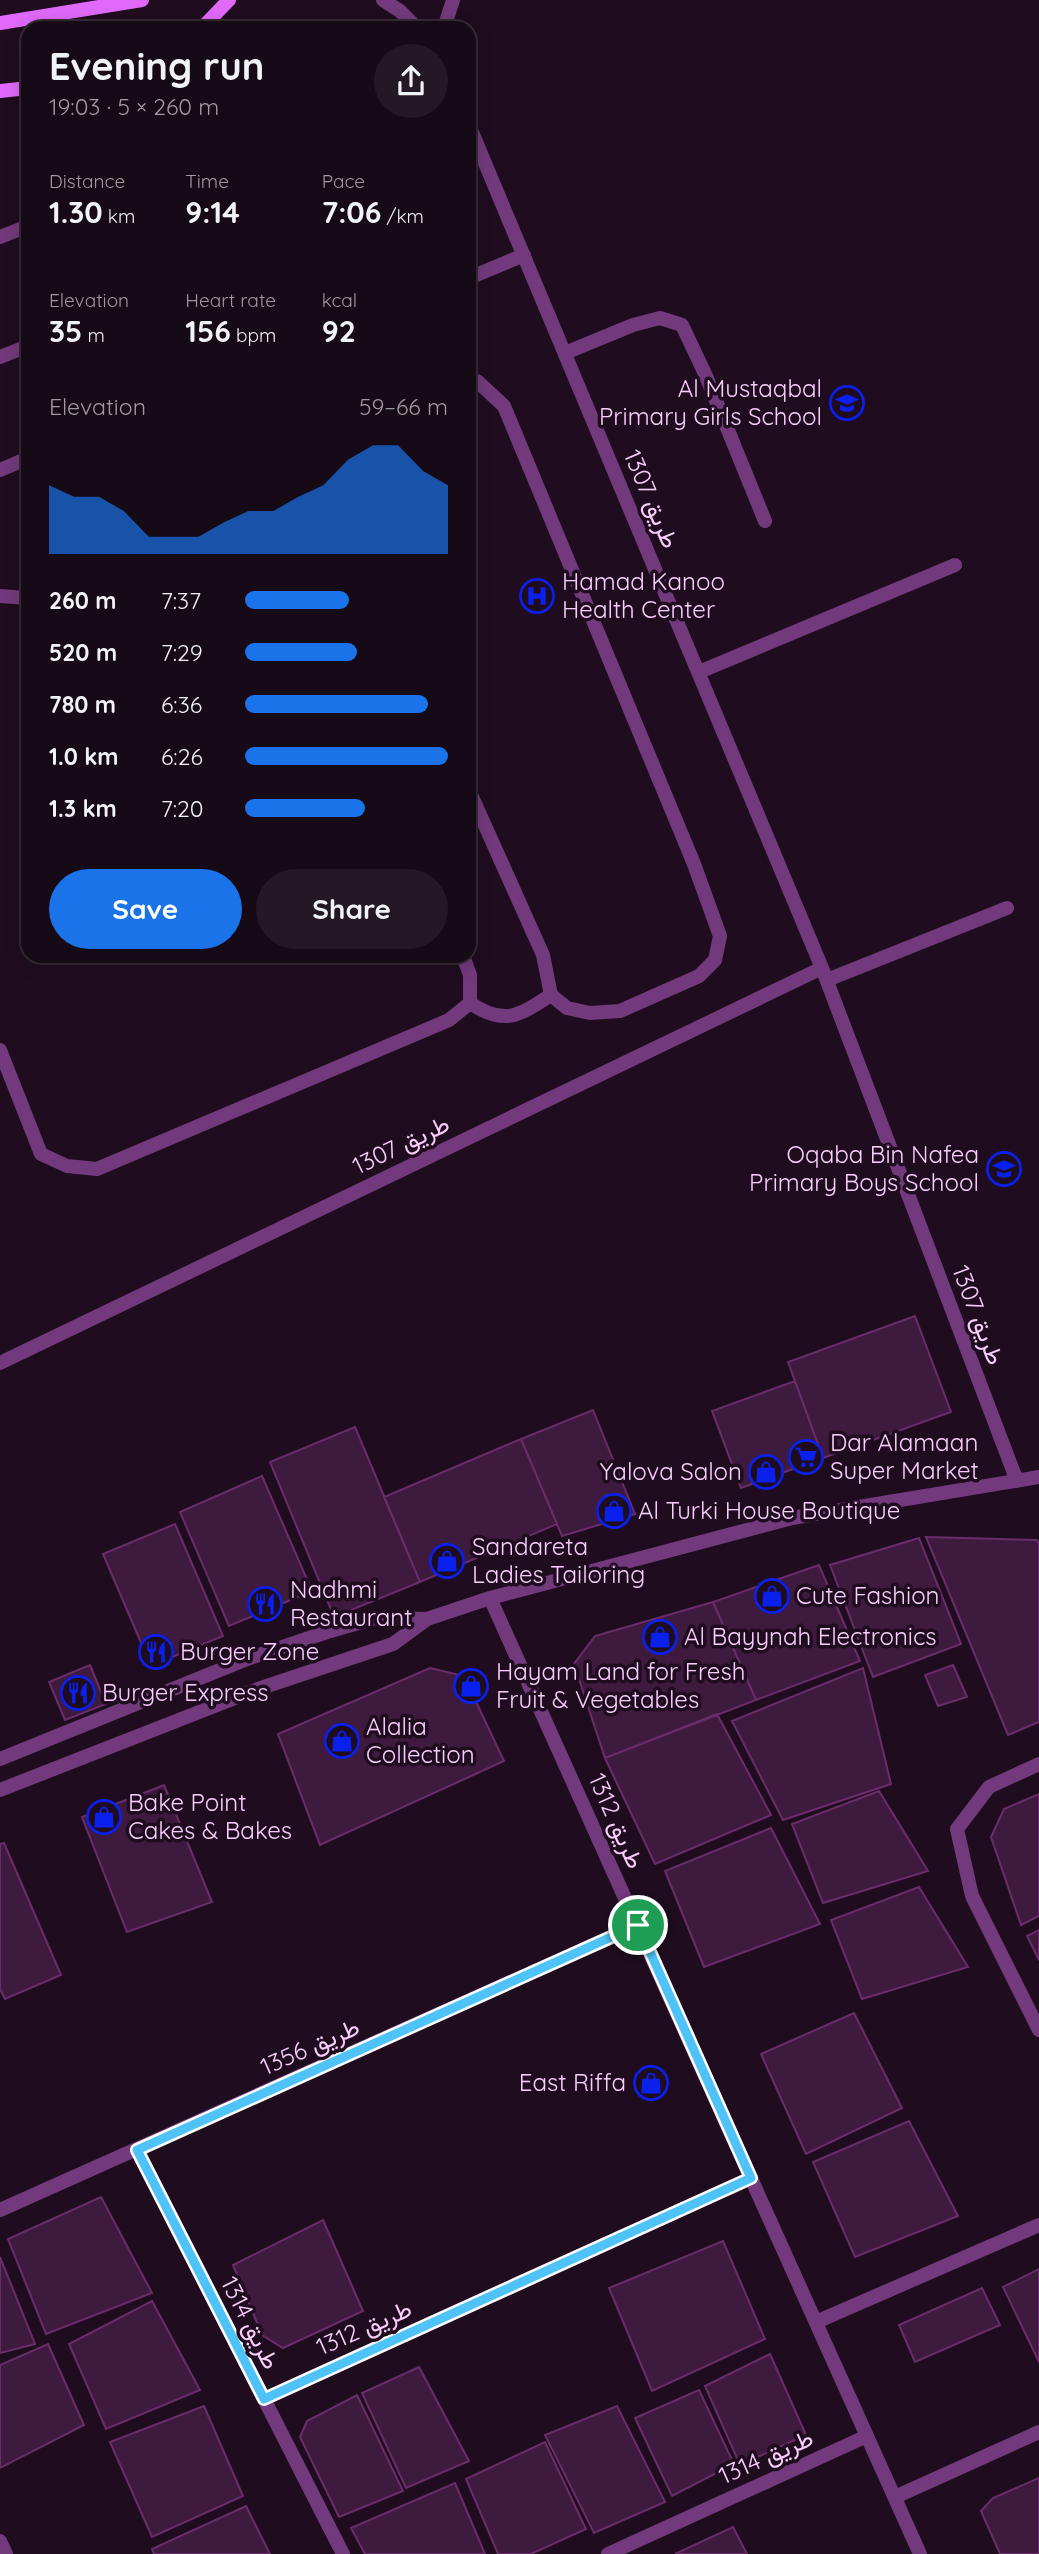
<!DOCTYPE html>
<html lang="en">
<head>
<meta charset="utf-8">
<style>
  body { margin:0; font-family:Quicksand,Vazirmatn,sans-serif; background:#241824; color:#f1f3f6; height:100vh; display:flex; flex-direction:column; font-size:26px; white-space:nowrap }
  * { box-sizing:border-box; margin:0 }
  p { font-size:23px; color:#9e9aa1 }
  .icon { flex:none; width:38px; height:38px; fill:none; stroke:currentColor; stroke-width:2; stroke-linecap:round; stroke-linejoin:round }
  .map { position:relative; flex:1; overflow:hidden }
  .drawer { position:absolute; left:21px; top:21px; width:455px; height:942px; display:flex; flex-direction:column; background:#170a17; border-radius:21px; box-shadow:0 4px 18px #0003,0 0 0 2px #362b36 }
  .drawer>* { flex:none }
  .pin { position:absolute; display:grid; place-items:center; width:60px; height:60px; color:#fff; margin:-30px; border:4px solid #fff; border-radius:50%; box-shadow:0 2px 7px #0007 }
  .round { display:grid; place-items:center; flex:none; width:74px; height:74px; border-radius:37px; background:#241824 }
  .head { display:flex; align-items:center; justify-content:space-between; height:119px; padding:0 28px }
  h1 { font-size:38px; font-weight:800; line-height:52px }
  .figures { display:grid; grid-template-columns:repeat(3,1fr); gap:10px; height:119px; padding:7px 28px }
  .figures div { display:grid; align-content:center }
  .figures b { font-size:30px; font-weight:800 }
  .figures small { font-size:19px; font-weight:400 }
  .figures p { font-size:19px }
  .chart { height:196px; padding:14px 28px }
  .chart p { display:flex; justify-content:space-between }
  .chart svg { width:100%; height:126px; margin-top:7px; fill:#1a73e8; opacity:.7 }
  .button { display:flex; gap:14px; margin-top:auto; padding:14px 28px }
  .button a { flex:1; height:80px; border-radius:42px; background:#1a73e8; color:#fff; font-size:28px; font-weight:800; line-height:80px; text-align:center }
  .button a+a { background:#241824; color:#f1f3f6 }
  ul { padding:0 28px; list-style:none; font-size:23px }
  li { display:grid; grid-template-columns:112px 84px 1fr; align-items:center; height:52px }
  li i { height:18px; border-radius:9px; background:#1a73e8 }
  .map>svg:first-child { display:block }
  .building { fill:#3f1a3f; stroke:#6a2d6a; stroke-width:2 }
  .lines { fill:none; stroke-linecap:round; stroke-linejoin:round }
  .lane { stroke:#723a7c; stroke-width:14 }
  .street { stroke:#723a7c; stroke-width:14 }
  .secondary { stroke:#e069f9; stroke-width:14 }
  .route-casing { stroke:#fff; stroke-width:14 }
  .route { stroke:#4fc3f7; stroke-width:9 }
  .labels { text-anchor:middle; stroke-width:7; stroke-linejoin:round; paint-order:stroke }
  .poi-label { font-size:24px; fill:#f9cefd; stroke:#1f0d1f; text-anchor:start }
  .street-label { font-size:24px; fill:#f9cefd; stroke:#1f0d1f }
</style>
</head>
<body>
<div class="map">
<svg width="1039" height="2554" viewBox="0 0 1039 2554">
  <rect width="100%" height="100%" fill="#1f0d1f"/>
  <path class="building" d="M 915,1316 L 951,1412 L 823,1458 L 788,1362 Z
    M 795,1381 L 823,1458 L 741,1488 L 712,1411 Z
    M 593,1410 L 635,1514 L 562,1536 L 521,1439 Z
    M 355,1427 L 420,1582 L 334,1617 L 270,1462 Z
    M 521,1439 L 557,1524 L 420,1582 L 384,1497 Z
    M 262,1476 L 312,1591 L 229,1626 L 180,1512 Z
    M 175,1524 L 223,1636 L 151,1666 L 103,1554 Z
    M 926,1537 L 1037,1540 L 1039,1544 L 1039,1722 L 1008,1735 Z
    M 919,1538 L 961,1644 L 873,1677 L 830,1565 Z
    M 819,1565 L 860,1661 L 756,1700 L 713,1602 Z
    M 713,1602 L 756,1700 L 605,1758 L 574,1664 L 595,1636 Z
    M 90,1665 L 106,1704 L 65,1720 L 49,1682 Z
    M 953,1665 L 967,1697 L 938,1706 L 925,1675 Z
    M 430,1668 L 464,1676 L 504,1761 L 320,1845 L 278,1734 Z
    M 863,1668 L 891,1784 L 783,1820 L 732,1721 Z
    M 717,1714 L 771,1815 L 655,1864 L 605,1758 Z
    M 164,1785 L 212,1902 L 127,1932 L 82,1817 Z
    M 879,1791 L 928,1871 L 823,1903 L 792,1824 Z
    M 1039,1794 L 1039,1916 L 1021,1925 L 991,1837 L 1004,1809 Z
    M 771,1828 L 820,1924 L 704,1967 L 665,1871 Z
    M 4,1843 L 61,1975 L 5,1999 L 0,1989 L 0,1844 Z
    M 919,1887 L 968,1967 L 862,1999 L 831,1920 Z
    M 1039,1930 L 1039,1960 L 1027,1936 Z
    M 854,2013 L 902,2108 L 806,2154 L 761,2054 Z
    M 909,2121 L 958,2216 L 855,2257 L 813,2162 Z
    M 101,2197 L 152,2293 L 46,2334 L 8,2239 Z
    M 323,2220 L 363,2311 L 283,2348 L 262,2335 L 233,2265 Z
    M 723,2241 L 765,2339 L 652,2391 L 609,2288 Z
    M 0,2257 L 35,2344 L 0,2353 Z
    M 1039,2269 L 1039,2362 L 1003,2287 Z
    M 982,2288 L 1000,2325 L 915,2362 L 899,2325 Z
    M 152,2301 L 200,2390 L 106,2429 L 69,2344 Z
    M 48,2344 L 84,2425 L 0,2468 L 0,2365 Z
    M 770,2354 L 806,2435 L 740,2465 L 705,2386 Z
    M 419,2367 L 469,2461 L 406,2488 L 362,2393 Z
    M 699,2390 L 734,2464 L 672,2496 L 635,2418 Z
    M 357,2395 L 403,2491 L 339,2517 L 300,2437 L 307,2421 Z
    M 204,2406 L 243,2496 L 152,2537 L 110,2442 Z
    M 617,2406 L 665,2502 L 594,2533 L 545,2435 Z
    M 545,2442 L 586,2529 L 531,2554 L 498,2554 L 466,2479 Z
    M 1039,2478 L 1039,2554 L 1000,2554 L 981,2511 L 993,2498 Z
    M 455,2483 L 485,2554 L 365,2554 L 351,2528 Z
    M 246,2506 L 270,2554 L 154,2554 L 152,2549 Z
    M 733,2527 L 747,2554 L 675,2554 Z"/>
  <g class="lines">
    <path class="lane" d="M 0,237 L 28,226
      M 469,278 L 524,255
      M 565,353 L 633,325 L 660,318 L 682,325 L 706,376 L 765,521
      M 0,357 L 28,346
      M 469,379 L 477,381 L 504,406 L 694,864 L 720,936 L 715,960 L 699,976 L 620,1011 L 590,1013 L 567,1008 L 551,995
      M 0,470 L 28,458
      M 0,596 L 28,598
      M 699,672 L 955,565
      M 469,790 L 543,955 L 551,995 C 519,1016 504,1026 470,1003
      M 827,980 L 1007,908
      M 0,1050 L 41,1154 L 67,1166 L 97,1169 L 449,1020 L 470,1003 L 470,975 L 463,956
      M 816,2322 L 1039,2225"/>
    <path class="street" d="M 383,0 L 400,11 L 417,28
      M 444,28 L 453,0
      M 469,125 L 822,968 L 1017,1481
      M 0,1363 L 822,968
      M 490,1598 L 920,2554
      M 0,1759 L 247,1659 L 327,1632 L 376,1618 L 427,1619
      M 1039,1764 L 989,1787 L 957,1829 L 972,1896 L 1039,2030
      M 0,1790 L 258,1689 L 393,1644 L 427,1619 L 490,1598 L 792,1518 L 1039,1477
      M 137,2150 L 343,2554
      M 0,2210 L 638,1925
      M 264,2399 L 751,2178
      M 895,2497 L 1039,2432
      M 0,2541 L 6,2554
      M 608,2554 L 867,2436"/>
    <path class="secondary" d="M 0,23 L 142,0
      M 202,28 L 229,0
      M 0,91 L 28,88"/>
  </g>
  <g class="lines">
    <g class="route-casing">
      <path id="route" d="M 638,1925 L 751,2178 L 264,2399 L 137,2150 Z"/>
    </g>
    <use href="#route" class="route"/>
  </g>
  <defs>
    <g id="school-ring" transform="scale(1.75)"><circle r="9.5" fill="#1f0d1f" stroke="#0a20ed" stroke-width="1.5"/><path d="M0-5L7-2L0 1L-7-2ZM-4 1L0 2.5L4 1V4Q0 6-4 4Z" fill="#0a20ed"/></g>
    <g id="hospital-ring" transform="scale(1.75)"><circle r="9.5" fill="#1f0d1f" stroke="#0a20ed" stroke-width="1.5"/><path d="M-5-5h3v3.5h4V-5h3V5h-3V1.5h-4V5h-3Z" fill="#0a20ed"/></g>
    <g id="supermarket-ring" transform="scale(1.75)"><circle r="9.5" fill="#1f0d1f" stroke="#0a20ed" stroke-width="1.5"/><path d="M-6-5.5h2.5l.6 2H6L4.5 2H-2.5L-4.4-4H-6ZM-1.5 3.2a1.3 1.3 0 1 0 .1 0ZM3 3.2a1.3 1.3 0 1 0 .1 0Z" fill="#0a20ed"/></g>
    <g id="shop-ring" transform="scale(1.75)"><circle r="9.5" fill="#1f0d1f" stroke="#0a20ed" stroke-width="1.5"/><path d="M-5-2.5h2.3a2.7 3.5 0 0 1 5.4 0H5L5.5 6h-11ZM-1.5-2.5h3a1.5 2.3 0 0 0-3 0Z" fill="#0a20ed"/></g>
    <g id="restaurant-ring" transform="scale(1.75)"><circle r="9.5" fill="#1f0d1f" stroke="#0a20ed" stroke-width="1.5"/><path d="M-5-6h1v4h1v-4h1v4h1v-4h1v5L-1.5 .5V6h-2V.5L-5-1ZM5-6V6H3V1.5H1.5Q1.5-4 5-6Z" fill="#0a20ed"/></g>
  </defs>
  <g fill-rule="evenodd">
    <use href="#school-ring" x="847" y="403"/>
    <use href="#hospital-ring" x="537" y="596"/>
    <use href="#school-ring" x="1004" y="1169"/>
    <use href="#supermarket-ring" x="806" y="1457"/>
    <use href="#shop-ring" x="766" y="1472"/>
    <use href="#shop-ring" x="614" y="1511"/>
    <use href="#shop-ring" x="447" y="1561"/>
    <use href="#shop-ring" x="772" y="1596"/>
    <use href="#restaurant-ring" x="265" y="1604"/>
    <use href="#shop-ring" x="660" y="1637"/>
    <use href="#restaurant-ring" x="156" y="1652"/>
    <use href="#shop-ring" x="471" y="1686"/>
    <use href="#restaurant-ring" x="78" y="1693"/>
    <use href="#shop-ring" x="342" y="1741"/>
    <use href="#shop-ring" x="104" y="1817"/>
    <use href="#shop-ring" x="651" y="2083"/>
  </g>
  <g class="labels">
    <g class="poi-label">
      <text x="822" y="397" text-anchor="end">Al Mustaqbal<tspan x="822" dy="28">Primary Girls School</tspan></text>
      <text x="562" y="590">Hamad Kanoo<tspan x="562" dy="28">Health Center</tspan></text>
      <text x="979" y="1163" text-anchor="end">Oqaba Bin Nafea<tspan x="979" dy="28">Primary Boys School</tspan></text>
      <text x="830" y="1451">Dar Alamaan<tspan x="830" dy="28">Super Market</tspan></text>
      <text x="742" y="1480" text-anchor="end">Yalova Salon</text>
      <text x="638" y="1519">Al Turki House Boutique</text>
      <text x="472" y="1555">Sandareta<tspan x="472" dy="28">Ladies Tailoring</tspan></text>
      <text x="290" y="1598">Nadhmi<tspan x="290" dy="28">Restaurant</tspan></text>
      <text x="796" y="1604">Cute Fashion</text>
      <text x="684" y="1645">Al Bayynah Electronics</text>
      <text x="180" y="1660">Burger Zone</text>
      <text x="496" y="1680">Hayam Land for Fresh<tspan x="496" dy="28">Fruit &amp; Vegetables</tspan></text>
      <text x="102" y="1701">Burger Express</text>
      <text x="366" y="1735">Alalia<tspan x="366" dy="28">Collection</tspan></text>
      <text x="128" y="1811">Bake Point<tspan x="128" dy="28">Cakes &amp; Bakes</tspan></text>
      <text x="626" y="2091" text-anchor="end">East Riffa</text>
    </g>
    <g class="street-label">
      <text transform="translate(651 499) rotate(67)" y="8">طريق 1307</text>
      <text transform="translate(401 1145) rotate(-26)" y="8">طريق 1307</text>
      <text transform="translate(978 1315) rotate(69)" y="8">طريق 1307</text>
      <text transform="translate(616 1821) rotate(66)" y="8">طريق 1312</text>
      <text transform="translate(310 2047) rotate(-24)" y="8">طريق 1356</text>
      <text transform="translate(250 2323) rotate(63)" y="8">طريق 1314</text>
      <text transform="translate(364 2328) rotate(-24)" y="8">طريق 1312</text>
      <text transform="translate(766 2457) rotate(-24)" y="8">طريق 1314</text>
    </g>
  </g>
</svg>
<div class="pin" style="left:638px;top:1925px;background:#1e9e55"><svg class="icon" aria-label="arrive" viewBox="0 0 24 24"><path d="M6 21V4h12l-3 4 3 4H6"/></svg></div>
<section class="drawer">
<div class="head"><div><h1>Evening run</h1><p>19:03 · 5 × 260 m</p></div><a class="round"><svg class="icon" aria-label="share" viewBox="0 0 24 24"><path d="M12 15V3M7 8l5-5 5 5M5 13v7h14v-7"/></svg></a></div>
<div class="figures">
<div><p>Distance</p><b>1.30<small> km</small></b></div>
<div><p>Time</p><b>9:14</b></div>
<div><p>Pace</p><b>7:06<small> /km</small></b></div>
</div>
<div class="figures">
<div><p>Elevation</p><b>35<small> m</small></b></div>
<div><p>Heart rate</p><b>156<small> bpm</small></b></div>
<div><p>kcal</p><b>92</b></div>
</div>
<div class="chart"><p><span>Elevation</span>59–66 m</p>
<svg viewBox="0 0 160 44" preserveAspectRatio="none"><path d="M0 44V20L10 24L20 24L30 29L40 38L50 38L60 38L70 33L80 29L90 29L100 24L110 20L120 11L130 6L140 6L150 15L160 20V44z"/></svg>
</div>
<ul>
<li><b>260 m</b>7:37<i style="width:51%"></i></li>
<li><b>520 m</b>7:29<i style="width:55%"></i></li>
<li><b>780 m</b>6:36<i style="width:90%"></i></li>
<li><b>1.0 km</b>6:26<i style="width:100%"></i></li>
<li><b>1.3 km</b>7:20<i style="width:59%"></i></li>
</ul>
<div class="button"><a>Save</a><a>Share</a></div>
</section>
</div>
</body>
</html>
